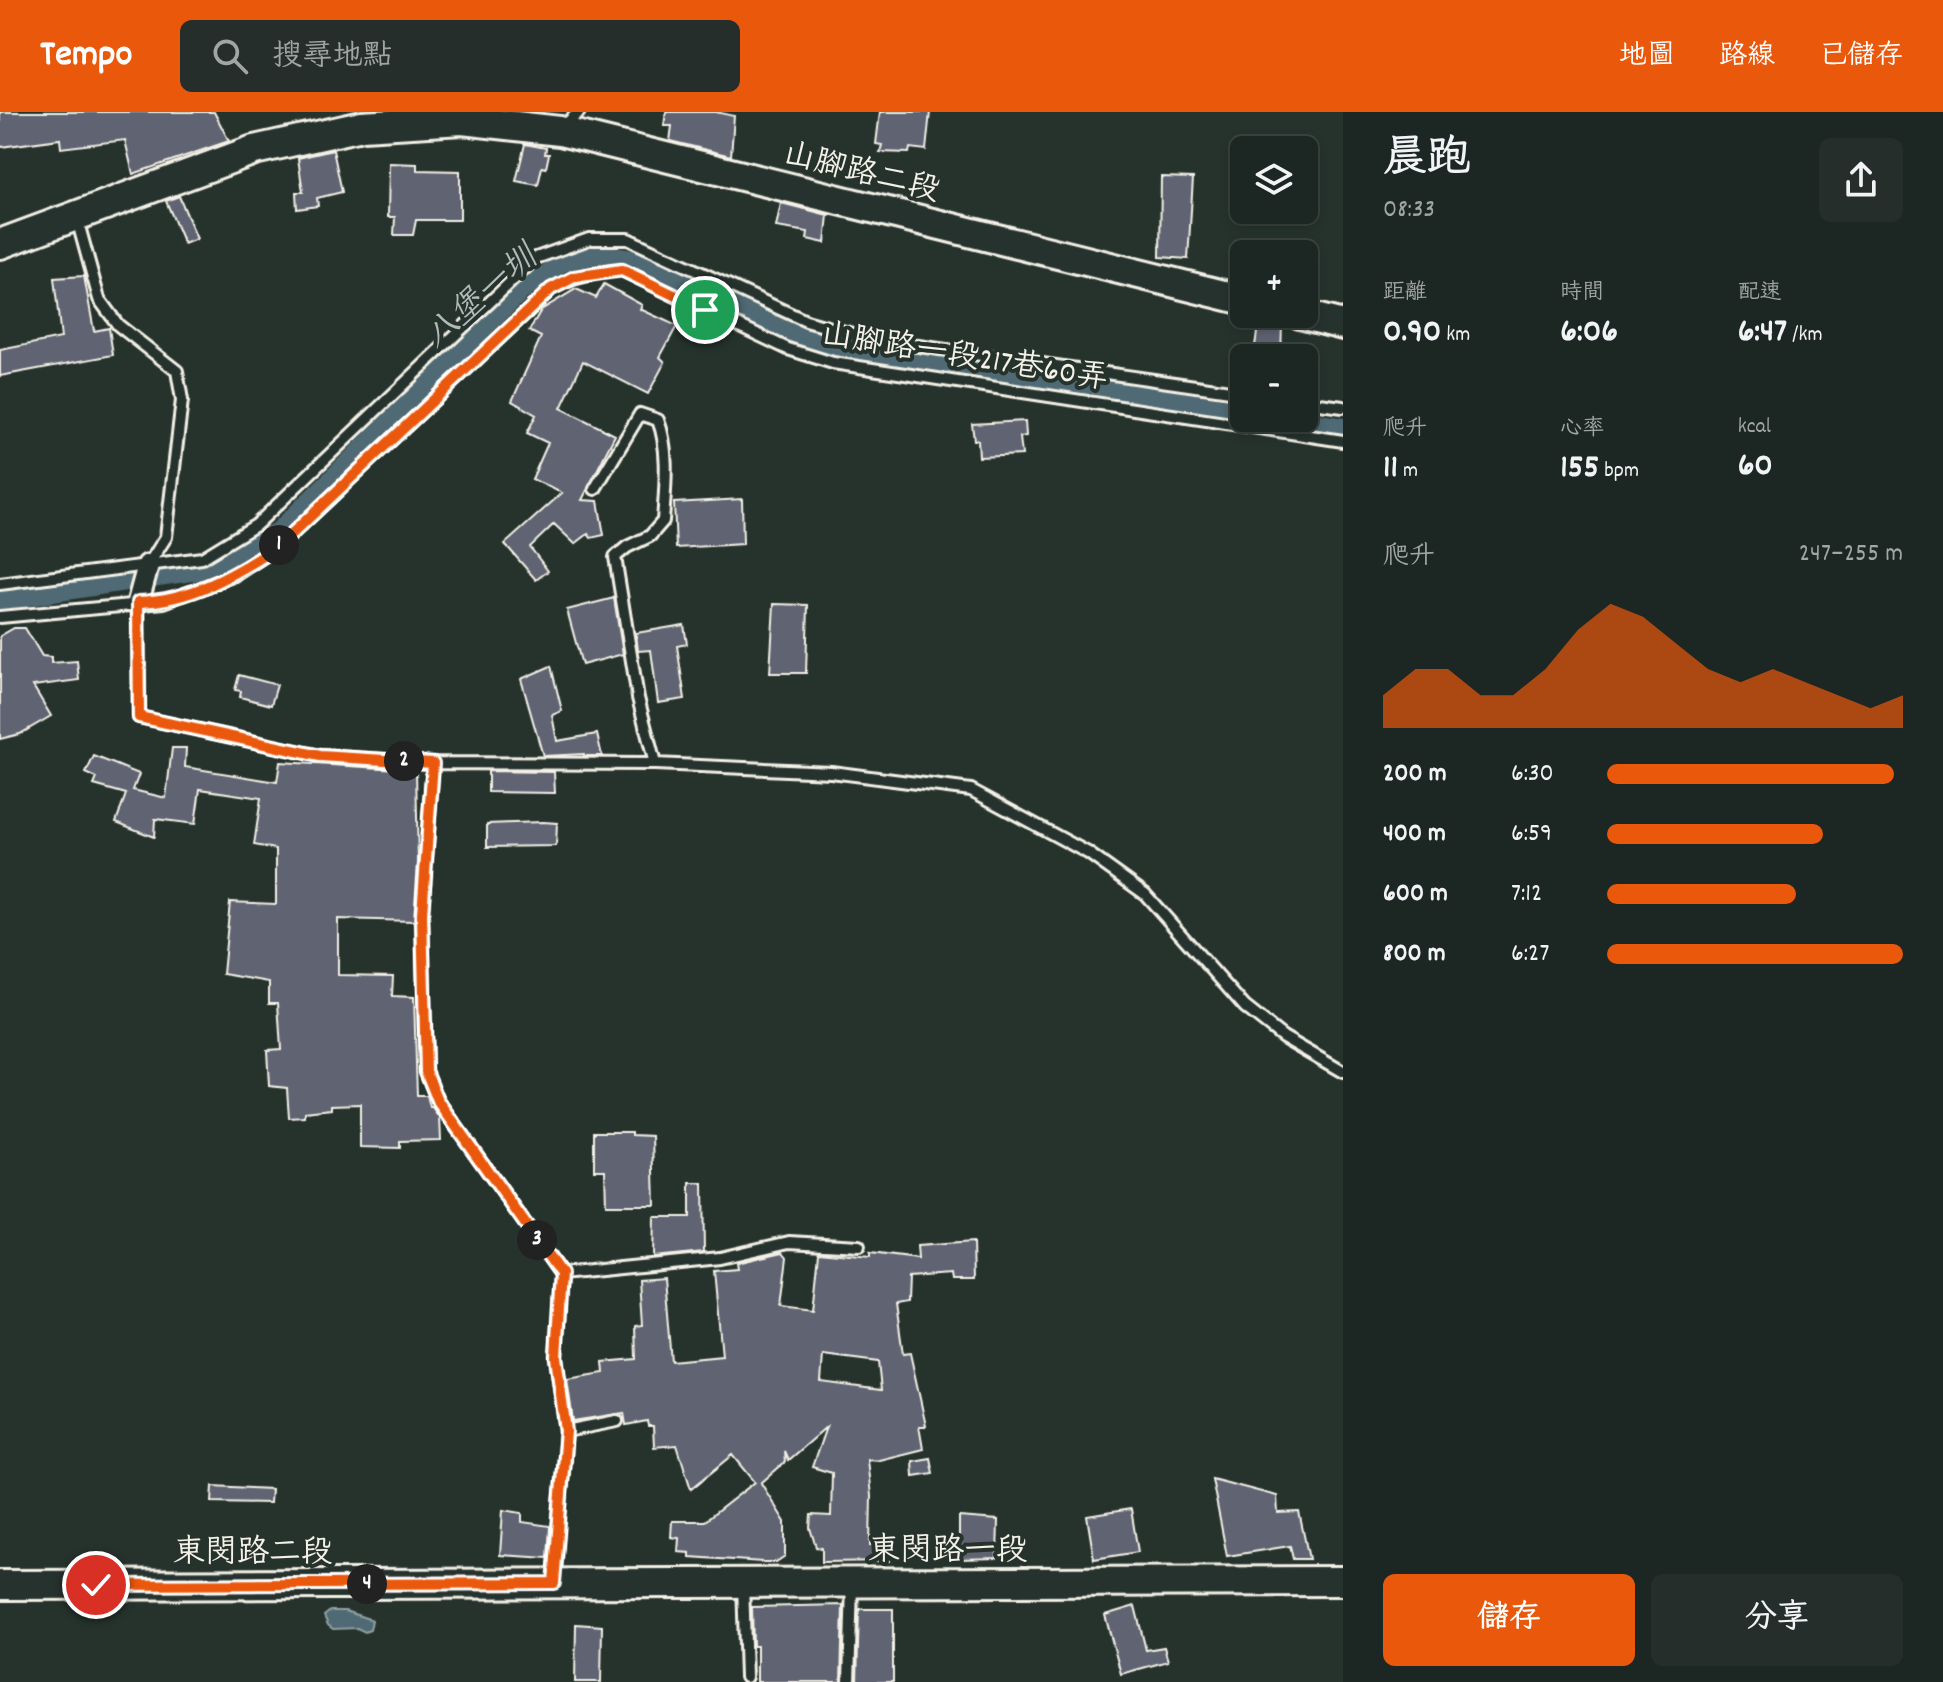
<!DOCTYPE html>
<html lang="zh-TW">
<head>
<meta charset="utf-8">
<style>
  body { margin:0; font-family:Dekko,"LXGW WenKai TC",sans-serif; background:#252e2a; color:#f1f3f6; height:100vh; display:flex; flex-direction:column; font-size:30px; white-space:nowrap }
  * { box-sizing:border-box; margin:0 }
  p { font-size:26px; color:#a0a5a5 }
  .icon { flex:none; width:44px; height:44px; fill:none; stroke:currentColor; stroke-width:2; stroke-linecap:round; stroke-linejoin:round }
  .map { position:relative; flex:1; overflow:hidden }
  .details { display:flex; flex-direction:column; background:#1c2622; width:600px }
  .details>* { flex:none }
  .tools { position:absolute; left:1230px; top:24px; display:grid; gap:16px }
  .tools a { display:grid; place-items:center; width:88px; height:88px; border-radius:12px; background:#1c2622; box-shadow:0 4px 12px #0003,0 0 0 2px #3a4340; font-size:40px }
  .pin { position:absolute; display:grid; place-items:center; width:68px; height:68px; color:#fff; margin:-34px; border:4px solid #fff; border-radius:50%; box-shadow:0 2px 8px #0007 }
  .km { position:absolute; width:40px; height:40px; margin:-20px; border-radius:50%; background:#222; color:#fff; font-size:22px; line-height:40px; text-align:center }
  .round { display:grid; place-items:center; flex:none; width:84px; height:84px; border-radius:12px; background:#252e2a }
  .head { display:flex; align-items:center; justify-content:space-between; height:136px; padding:0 40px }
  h1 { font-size:44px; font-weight:700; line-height:60px }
  .figures { display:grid; grid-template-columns:repeat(3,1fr); gap:12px; height:136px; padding:8px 40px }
  .figures div { display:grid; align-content:center }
  .figures b { font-size:34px; font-weight:700 }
  .figures small { font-size:22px; font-weight:400 }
  .figures p { font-size:22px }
  .chart { height:224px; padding:16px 40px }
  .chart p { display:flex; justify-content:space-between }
  .chart svg { width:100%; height:144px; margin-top:8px; fill:#ea580c; opacity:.7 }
  .primary-button { display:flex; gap:16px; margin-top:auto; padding:16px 40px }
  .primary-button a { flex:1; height:92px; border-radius:12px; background:#ea580c; color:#fff; font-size:32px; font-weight:700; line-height:92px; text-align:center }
  .primary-button a+a { background:#252e2a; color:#f1f3f6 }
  ul { padding:0 40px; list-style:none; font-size:26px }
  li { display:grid; grid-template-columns:128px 96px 1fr; align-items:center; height:60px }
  li i { height:20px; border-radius:10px; background:#ea580c }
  header { display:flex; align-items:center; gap:48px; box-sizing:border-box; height:112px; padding:0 40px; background:#ea580c; color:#fff }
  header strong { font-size:38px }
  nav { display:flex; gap:44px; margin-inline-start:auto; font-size:28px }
  .search { width:560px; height:72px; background:#252e2a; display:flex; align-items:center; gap:20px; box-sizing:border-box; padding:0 28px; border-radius:12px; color:#a0a5a5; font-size:30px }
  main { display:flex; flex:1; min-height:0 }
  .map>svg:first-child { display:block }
  .water { fill:#4f6a74; stroke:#91a0a2; stroke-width:2 }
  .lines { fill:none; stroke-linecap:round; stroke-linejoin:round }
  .canal { stroke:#4f6a74; stroke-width:18 }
  .building { fill:#5e6472; stroke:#f4f1e8; stroke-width:2; fill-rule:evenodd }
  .service-casing { stroke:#f4f1e8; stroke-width:16 }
  .minor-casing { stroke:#f4f1e8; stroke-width:26 }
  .secondary-casing { stroke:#f4f1e8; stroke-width:34 }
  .service { stroke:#26332d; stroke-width:10 }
  .minor { stroke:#26332d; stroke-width:20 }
  .secondary { stroke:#26332d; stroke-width:28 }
  .route-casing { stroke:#fff; stroke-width:16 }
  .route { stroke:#ea580c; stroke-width:10 }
  .labels { text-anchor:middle; stroke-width:8; stroke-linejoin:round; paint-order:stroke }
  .street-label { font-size:32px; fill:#f4f1e8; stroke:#26332d }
  .water-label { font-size:34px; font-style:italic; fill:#b2bbba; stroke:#26332d }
</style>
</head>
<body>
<header>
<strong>Tempo</strong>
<div class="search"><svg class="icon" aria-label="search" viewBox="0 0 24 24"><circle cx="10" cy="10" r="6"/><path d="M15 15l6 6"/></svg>搜尋地點</div>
<nav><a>地圖</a><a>路線</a><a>已儲存</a></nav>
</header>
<main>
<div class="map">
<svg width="1343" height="1570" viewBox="0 0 1343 1570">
  <rect width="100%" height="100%" fill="#26332d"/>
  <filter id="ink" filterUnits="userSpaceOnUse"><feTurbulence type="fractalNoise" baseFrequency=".0125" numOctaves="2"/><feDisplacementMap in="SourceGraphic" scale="16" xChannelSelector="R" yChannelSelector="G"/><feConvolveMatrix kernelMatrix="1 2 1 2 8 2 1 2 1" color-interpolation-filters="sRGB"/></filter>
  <g filter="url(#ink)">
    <path class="water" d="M 330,1499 L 345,1499 L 372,1508 L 370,1518 L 365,1520 L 357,1516 L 333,1517 L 328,1513 L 324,1504 Z"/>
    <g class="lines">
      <path class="canal" d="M 1289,306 L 1343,315
        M 0,489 L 204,458 L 278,419 L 524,177 L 562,151 L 601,142 L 632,147 L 790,220 L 832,234 L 1244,299"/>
    </g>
    <path class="building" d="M 0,0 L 214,0 L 229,29 L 133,62 L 125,28 L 61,36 L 60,27 L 0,35 Z
      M 666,0 L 716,0 L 734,4 L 731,44 L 670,29 L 672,14 L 664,14 Z
      M 880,0 L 930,0 L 926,38 L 910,36 L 909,41 L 880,40 L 882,33 L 876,32 Z
      M 525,32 L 546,36 L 545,42 L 549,42 L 546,56 L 542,55 L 538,73 L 516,69 Z
      M 333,38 L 342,80 L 317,86 L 318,94 L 297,97 L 296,80 L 303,80 L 298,46 Z
      M 389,51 L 417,52 L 417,58 L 460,59 L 460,108 L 416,108 L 413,123 L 394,123 L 395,105 L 388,105 Z
      M 1161,65 L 1193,66 L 1188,147 L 1160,145 Z
      M 179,84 L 197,127 L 184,132 L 166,89 Z
      M 781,91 L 828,103 L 825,131 L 807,127 L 808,120 L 776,115 Z
      M 84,164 L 94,219 L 109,216 L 113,243 L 0,264 L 0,238 L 61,226 L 54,166 Z
      M 604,172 L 642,193 L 640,197 L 677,214 L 660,245 L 665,250 L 648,282 L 583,249 L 561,296 L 615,323 L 582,388 L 598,389 L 604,423 L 591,426 L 588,422 L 575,432 L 554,412 L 530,435 L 548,459 L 536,468 L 505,432 L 562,381 L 532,367 L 548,331 L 527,321 L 536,303 L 512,289 L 541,225 L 529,219 L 541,198 L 576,177 L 596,186 Z
      M 1259,206 L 1282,211 L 1281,246 L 1264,246 L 1265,242 L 1254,241 Z
      M 1025,309 L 1026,324 L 1020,325 L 1022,343 L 979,345 L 978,328 L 974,328 L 972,312 Z
      M 742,387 L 743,432 L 676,436 L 674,391 Z
      M 614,486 L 623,542 L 582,553 L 567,498 Z
      M 774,492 L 808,493 L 806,561 L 770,561 Z
      M 684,513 L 687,532 L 677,534 L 685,587 L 658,591 L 651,538 L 638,539 L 636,521 Z
      M 14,516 L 25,516 L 42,544 L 51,545 L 51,551 L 77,549 L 79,568 L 33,574 L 51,604 L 20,622 L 0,627 L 0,524 Z
      M 551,554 L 562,599 L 552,603 L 557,629 L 597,622 L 602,644 L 584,644 L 584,642 L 543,644 L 521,567 Z
      M 239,563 L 277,573 L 271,593 L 240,585 L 241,579 L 235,578 Z
      M 172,636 L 186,636 L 185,655 L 277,670 L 280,650 L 416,658 L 418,751 L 414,809 L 338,807 L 338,863 L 393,864 L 392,884 L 414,885 L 417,984 L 427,984 L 430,996 L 433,996 L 440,1006 L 441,1028 L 400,1029 L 400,1036 L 360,1035 L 360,992 L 332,993 L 332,997 L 305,1000 L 305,1005 L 289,1006 L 287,976 L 269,974 L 267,938 L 281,937 L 278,891 L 269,891 L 269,870 L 223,862 L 230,790 L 276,792 L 276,737 L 254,733 L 261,686 L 200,677 L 195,712 L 155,707 L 154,725 L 116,710 L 126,682 L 94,673 L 97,666 L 86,661 L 94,644 L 139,662 L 133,678 L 166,686 Z
      M 488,659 L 554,660 L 555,681 L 488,680 Z
      M 543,710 L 557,711 L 556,734 L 487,735 L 487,712 Z
      M 594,1020 L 632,1020 L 632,1023 L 653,1024 L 655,1093 L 606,1093 L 605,1058 L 594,1058 Z
      M 690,1071 L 703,1071 L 704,1140 L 653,1145 L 654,1105 L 690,1105 Z
      M 973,1130 L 974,1168 L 952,1168 L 951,1162 L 908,1165 L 907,1190 L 896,1192 L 903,1242 L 910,1241 L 926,1314 L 919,1314 L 923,1337 L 879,1348 L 867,1347 L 871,1384 L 870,1433 L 887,1433 L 889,1449 L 822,1450 L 822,1436 L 816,1435 L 810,1416 L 811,1403 L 831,1404 L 832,1361 L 812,1355 L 826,1315 L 788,1348 L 784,1339 L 785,1350 L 761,1371 L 785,1410 L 785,1444 L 776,1450 L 763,1450 L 690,1445 L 690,1441 L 678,1440 L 679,1426 L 671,1425 L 672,1409 L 705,1409 L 755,1370 L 733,1343 L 691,1377 L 677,1333 L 654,1335 L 653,1314 L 648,1314 L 647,1309 L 626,1313 L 624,1301 L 573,1309 L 567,1267 L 604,1261 L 603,1250 L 636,1247 L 635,1214 L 642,1213 L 639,1168 L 664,1166 L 671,1249 L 722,1244 L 714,1159 L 737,1157 L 736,1151 L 783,1140 L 787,1145 L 781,1194 L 813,1198 L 819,1140 L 870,1145 L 870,1141 L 918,1147 L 917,1134 ZM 823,1243 L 878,1250 L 881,1278 L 821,1270 Z
      M 930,1346 L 933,1361 L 913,1364 L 912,1349 Z
      M 1212,1367 L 1277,1384 L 1278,1401 L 1299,1400 L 1309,1447 L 1293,1447 L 1290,1434 L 1227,1444 Z
      M 213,1374 L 271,1377 L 270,1391 L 212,1390 Z
      M 1131,1397 L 1138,1440 L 1094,1447 L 1087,1404 Z
      M 503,1398 L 522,1401 L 522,1410 L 550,1414 L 548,1446 L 500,1443 Z
      M 959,1405 L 998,1408 L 997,1446 L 959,1447 Z
      M 843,1493 L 841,1570 L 757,1570 L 757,1534 L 753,1534 L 752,1495 Z
      M 1135,1494 L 1146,1538 L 1164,1535 L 1168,1549 L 1121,1562 L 1105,1503 Z
      M 859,1497 L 893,1497 L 893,1570 L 857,1570 Z
      M 576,1512 L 602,1514 L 601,1570 L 575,1570 Z"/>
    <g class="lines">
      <g class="service-casing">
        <path id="service" d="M 563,15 L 579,0
          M 77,107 L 99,187 L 118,213 L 177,259 L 182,288 L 166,425 L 148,453
          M 1304,290 L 1343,295
          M 595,377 L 640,302 L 658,308 C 670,339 665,377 663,409 L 650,424 L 627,435 L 615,445 L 638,586 L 655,652
          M 0,472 L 202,446 L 256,413 L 536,146 L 589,127 L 628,127 L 806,209 L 870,227 L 1244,281
          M 138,490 L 139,605 L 320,644 L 433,651 L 422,802 L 426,959 L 438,989 L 561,1162 L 556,1245 L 566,1319 L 554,1468
          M 0,505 L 164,490 L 235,463 L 279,434 L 551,177 C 575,164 596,160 622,158 L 788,237 L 833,251 L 1343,329
          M 433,651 L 655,652 L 831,660 L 971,678 L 1088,741 L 1145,782 L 1245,895 L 1283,925 L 1343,960
          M 561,1162 L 720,1146 L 789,1130 L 859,1134
          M 566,1319 L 617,1309
          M 743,1471 L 746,1565
          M 849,1570 L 852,1473"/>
      </g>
      <g class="minor-casing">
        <path id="minor" d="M 138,490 L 148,453"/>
      </g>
      <g class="secondary-casing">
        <path id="secondary" d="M 0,132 L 254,38 L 362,14 L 462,8 L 560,19 L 1244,188
          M 1300,202 L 1343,213
          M 0,1473 L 1343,1469"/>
      </g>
      <use href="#service" class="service"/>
      <use href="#minor" class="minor"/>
      <use href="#secondary" class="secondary"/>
    </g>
  </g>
  <g class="lines" filter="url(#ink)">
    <g class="route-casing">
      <path id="route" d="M 96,1473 L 554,1471 L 566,1319 L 556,1245 L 561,1162 L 438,989 L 426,959 L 422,802 L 433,651 L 320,644 L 139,605 L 138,490 C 191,489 236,462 279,434 L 551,177 L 574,165 L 622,158 L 705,198"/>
    </g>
    <use href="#route" class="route"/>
  </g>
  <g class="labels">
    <g class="street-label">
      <text transform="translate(862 58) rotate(14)" y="11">山腳路二段</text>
      <text transform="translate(965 242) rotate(9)" y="11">山腳路一段217巷60弄</text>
      <text x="948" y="1447">東閔路一段</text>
      <text x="253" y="1449">東閔路二段</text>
    </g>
    <g class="water-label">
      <text transform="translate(479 183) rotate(-41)" y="12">八堡一圳</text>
    </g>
  </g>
</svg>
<div class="tools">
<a><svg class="icon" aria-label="layers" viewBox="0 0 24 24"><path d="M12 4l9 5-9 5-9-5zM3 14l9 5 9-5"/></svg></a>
<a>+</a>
<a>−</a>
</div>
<div class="pin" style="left:705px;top:198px;background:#1e9e55"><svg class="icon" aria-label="arrive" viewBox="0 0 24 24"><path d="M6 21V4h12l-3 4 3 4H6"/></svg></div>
<div class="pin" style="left:96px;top:1473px;background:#d93025"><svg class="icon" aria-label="check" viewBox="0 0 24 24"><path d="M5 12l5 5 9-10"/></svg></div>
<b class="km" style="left:279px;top:433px">1</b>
<b class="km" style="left:404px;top:649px">2</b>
<b class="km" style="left:537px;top:1128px">3</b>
<b class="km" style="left:367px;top:1472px">4</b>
</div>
<section class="details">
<div class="head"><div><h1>晨跑</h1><p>08:33</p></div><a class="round"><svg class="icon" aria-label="share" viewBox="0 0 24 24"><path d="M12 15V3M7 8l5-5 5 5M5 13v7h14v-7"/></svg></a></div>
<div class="figures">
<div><p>距離</p><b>0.90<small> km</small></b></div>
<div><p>時間</p><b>6:06</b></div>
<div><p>配速</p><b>6:47<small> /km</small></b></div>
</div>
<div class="figures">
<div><p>爬升</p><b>11<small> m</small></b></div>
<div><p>心率</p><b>155<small> bpm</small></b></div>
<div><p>kcal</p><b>60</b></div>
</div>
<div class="chart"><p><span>爬升</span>247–255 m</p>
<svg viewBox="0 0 160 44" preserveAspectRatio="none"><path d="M0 44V34L10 26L20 26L30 34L40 34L50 26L60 14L70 6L80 10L90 18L100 26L110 30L120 26L130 30L140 34L150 38L160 34V44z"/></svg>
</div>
<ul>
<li><b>200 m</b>6:30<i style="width:97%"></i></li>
<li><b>400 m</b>6:59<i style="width:73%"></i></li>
<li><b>600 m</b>7:12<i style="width:64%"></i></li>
<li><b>800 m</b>6:27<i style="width:100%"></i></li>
</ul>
<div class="primary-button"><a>儲存</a><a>分享</a></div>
</section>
</main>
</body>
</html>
